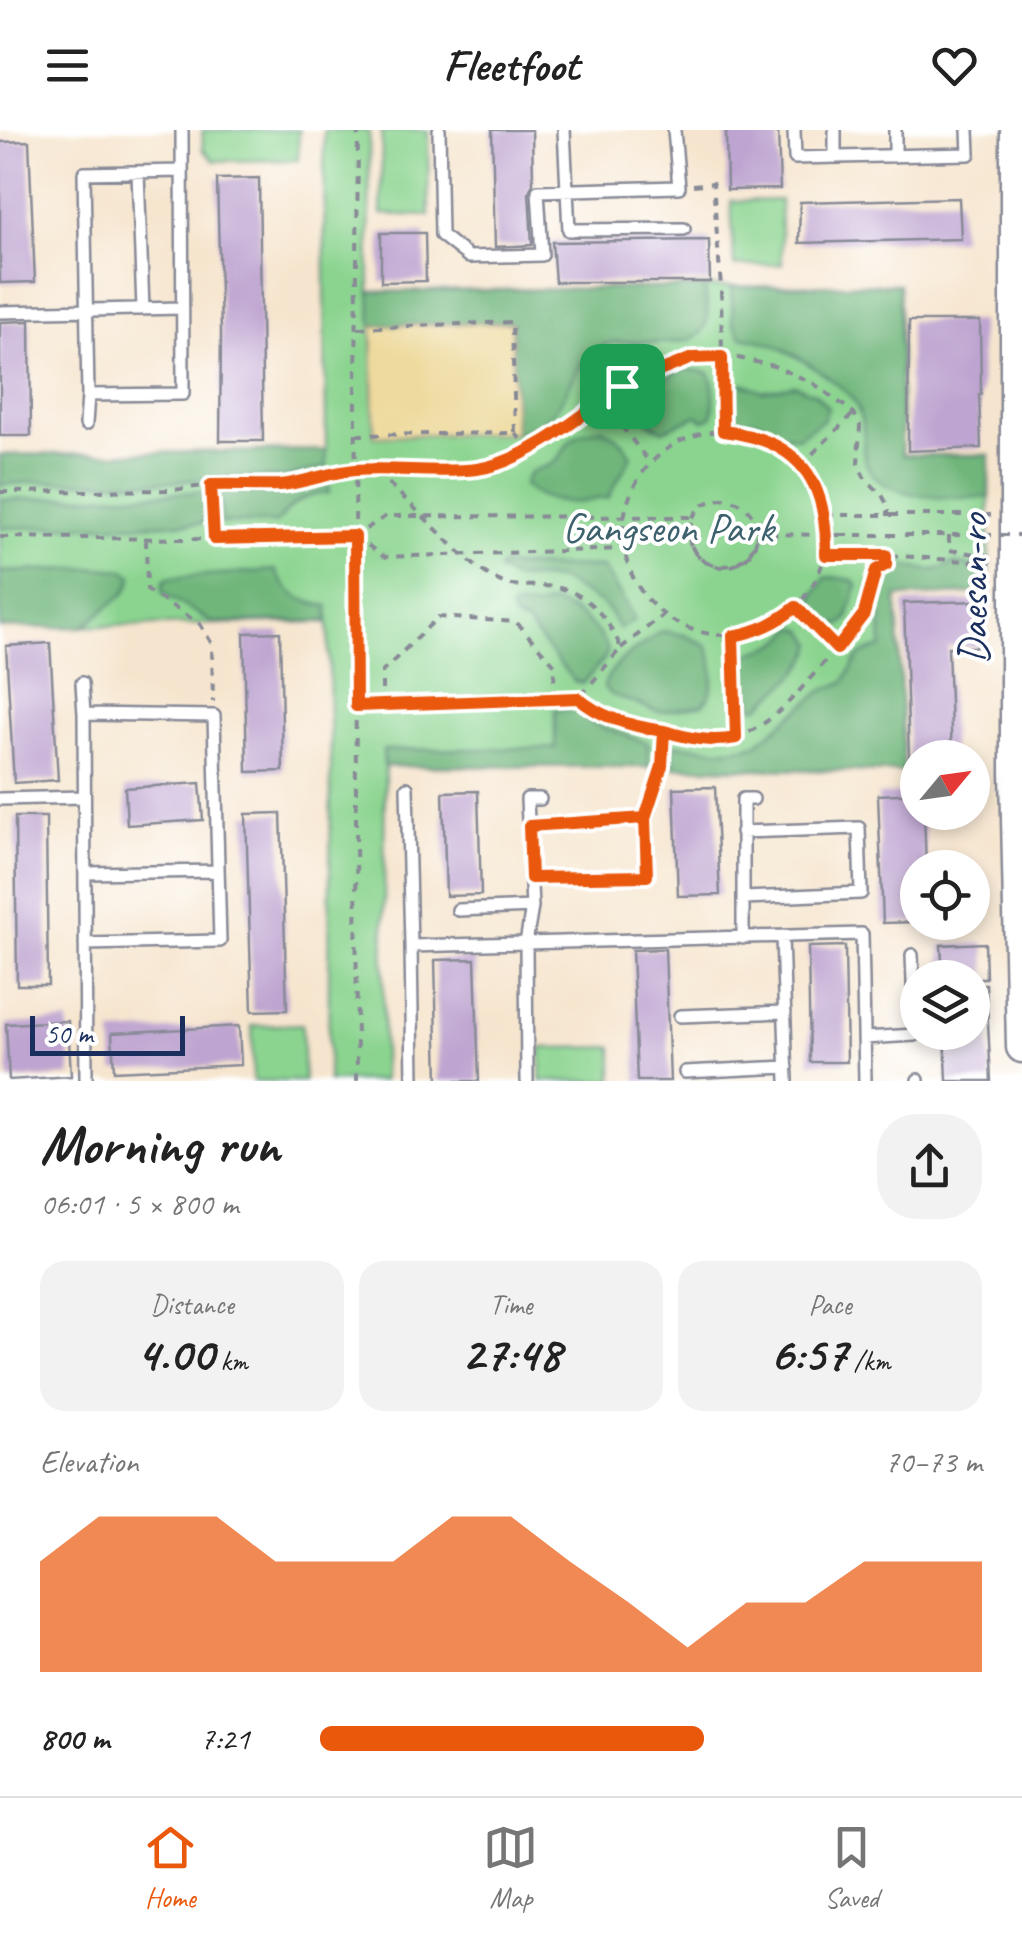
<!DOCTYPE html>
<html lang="en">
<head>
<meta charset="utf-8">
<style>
  body { margin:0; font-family:Caveat,sans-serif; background:#f2f2f2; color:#222; height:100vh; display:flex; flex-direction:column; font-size:38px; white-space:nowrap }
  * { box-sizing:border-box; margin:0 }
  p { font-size:32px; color:#767676 }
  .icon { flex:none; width:55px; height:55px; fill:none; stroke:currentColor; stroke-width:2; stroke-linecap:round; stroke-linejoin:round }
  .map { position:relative; height:951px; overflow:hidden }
  .side { display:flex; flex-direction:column; background:#fff; flex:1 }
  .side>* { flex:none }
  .needle { width:65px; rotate:61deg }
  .controls { position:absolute; left:900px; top:610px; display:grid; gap:20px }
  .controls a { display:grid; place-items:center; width:90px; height:90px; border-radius:50%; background:#fff; box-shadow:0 5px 15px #0003; font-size:50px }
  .scale { position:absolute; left:30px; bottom:25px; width:155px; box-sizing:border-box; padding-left:10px; border:5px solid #1b2f5e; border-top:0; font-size:28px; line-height:35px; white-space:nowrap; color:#1b2f5e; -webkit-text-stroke:8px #fff; paint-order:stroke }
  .pin { position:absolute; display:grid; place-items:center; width:85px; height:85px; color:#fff; margin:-42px; border-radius:20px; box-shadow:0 5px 15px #0006 }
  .round { display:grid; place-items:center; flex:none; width:105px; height:105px; border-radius:40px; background:#f2f2f2 }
  .headline { display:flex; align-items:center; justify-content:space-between; height:170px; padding:0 40px }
  h1 { font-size:55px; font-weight:800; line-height:75px }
  .metrics { display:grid; grid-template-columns:repeat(3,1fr); gap:15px; height:170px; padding:10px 40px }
  .metrics div { display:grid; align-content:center; border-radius:25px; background:#f2f2f2; text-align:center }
  .metrics b { font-size:50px; font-weight:800 }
  .metrics small { font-size:28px; font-weight:400 }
  .metrics p { font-size:28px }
  .chart { height:280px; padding:20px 40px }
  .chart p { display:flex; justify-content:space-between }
  .chart svg { width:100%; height:180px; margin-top:10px; fill:#ea580c; opacity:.7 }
  ul { padding:0 40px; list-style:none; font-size:32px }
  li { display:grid; grid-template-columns:160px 120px 1fr; align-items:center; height:75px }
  li i { height:25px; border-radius:12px; background:#ea580c }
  header { display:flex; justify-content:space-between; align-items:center; height:130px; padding:0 40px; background:#fff; font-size:45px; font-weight:800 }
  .tab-bar { display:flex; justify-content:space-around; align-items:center; height:140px; border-top:2px solid #e0e0e0; background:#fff; font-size:28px; color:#767676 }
  .tab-bar a { display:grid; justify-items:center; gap:5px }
  .tab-bar .active { color:#ea580c }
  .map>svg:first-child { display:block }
  .green { fill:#8bd48f; stroke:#538276; stroke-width:2.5 }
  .forest { fill:#70b67a; stroke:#46726c; stroke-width:2.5 }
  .sand { fill:#eeda9e; stroke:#84847e; stroke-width:2.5 }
  .building { fill:#bea4d0 }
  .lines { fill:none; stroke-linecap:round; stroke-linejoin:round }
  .lane-casing { stroke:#888a96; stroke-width:16 }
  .secondary-casing { stroke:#888a96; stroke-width:35 }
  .path { stroke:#888a96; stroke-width:4; stroke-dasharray:8 8; stroke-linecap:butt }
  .lane { stroke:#fff; stroke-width:11 }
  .secondary { stroke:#fff; stroke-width:30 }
  .path-bridge { stroke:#888a96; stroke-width:4; stroke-dasharray:8 8; stroke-linecap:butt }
  .route-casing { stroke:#fff; stroke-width:20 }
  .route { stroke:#ea580c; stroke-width:12 }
  .labels { text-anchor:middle; stroke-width:8; stroke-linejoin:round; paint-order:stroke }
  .park-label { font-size:42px; fill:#3d616d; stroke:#fff }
  .street-label { font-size:42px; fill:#1b2f5e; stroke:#fff }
</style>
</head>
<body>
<header><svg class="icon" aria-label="menu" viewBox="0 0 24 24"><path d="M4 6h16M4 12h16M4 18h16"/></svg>Fleetfoot<svg class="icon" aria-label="heart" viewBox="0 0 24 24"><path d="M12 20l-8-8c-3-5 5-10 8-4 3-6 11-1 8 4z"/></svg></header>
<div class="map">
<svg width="1022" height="951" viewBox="0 0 1022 951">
  <rect width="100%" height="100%" fill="#fff"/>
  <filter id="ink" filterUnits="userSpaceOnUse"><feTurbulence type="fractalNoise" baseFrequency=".01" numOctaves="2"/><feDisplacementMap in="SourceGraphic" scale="20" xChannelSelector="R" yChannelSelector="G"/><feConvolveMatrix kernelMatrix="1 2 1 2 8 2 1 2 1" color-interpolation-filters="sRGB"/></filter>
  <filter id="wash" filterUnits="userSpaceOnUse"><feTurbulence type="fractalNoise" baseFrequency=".0048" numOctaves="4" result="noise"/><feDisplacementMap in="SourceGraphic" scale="40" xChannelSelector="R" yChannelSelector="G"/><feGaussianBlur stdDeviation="2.25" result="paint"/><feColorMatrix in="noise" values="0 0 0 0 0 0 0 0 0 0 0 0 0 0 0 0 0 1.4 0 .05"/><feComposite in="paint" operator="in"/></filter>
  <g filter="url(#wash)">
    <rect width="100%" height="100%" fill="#f6e5ce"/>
    <path class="green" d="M 202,0 L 299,0 L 298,30 L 214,31 L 203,20 Z
      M 324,0 L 369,0 L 370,162 L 899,154 L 902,325 L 989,325 L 989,463 L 897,467 L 904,642 L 662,637 L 385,636 L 383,951 L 328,951 L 331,636 L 328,492 L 0,498 L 0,325 L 326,320 Z
      M 382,0 L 428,0 L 429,86 L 381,84 Z
      M 780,70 L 782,134 L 734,136 L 731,71 Z
      M 302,894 L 304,951 L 253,951 L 252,896 Z
      M 613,917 L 613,951 L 541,951 L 541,918 Z"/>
    <path class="forest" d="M 899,154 L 902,325 L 989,325 L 989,367 C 955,369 877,372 865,330 C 862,322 864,315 864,307 C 863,297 861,286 857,277 C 850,258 798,226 778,217 C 766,211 754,209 741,207 L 733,193 L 731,157 Z
      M 705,157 C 705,167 708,178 707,188 C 703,230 628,204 605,215 C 569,232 572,270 544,291 C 535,298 525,300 515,303 L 512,193 L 372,196 L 370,162 Z
      M 683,238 L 709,243 C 716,257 715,272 712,287 L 704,290 L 697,286 L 663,300 C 644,293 637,281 639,261 L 644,257 L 656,255 Z
      M 745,254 L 763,261 L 795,255 L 816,264 L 828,278 L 823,290 L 798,307 L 779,304 L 758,291 L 736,290 L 729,279 L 731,264 L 737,255 Z
      M 602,298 L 623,312 L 631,326 L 608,368 C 598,367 592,371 582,372 C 562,374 538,369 524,355 C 530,334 542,342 556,331 C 562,325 565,316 571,310 C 579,303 592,300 602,298 Z
      M 326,320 L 327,337 L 283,348 L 229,347 L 173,352 L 36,352 L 0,355 L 0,325 Z
      M 328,348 L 329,363 C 306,364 290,373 277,393 L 221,393 L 220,361 L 284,363 Z
      M 204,362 L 204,393 L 0,398 L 0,370 Z
      M 952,433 C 968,434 978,438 989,450 L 989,463 L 897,467 L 904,642 L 674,637 L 674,614 C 701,617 730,624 756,614 L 822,561 L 844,552 C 857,529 854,524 882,517 L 881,486 L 863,484 C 869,471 869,456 874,444 C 883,426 914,439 929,440 C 937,441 944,437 952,433 Z
      M 502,436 L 603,437 L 635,489 L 619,499 L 611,484 L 601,473 L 560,450 L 511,448 L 498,440 Z
      M 97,438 L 124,440 L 132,446 L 130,455 L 124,464 L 83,497 L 0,498 L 0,442 Z
      M 275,440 C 286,463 303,474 328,476 L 328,491 L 213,493 L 163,463 L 163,452 L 168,448 Z
      M 831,447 L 853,450 L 857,455 L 848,488 L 841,495 L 828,494 L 813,478 L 814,465 L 825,448 Z
      M 550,473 C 576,478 597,496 608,520 L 605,528 L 583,553 L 574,551 L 527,494 L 516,490 L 512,485 L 511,480 L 514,477 L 534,478 Z
      M 796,497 L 805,500 L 814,514 C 805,543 780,557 759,577 L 753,577 L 751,573 L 744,527 C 754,519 765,520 776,514 C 785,510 789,503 796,497 Z
      M 663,501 L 684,505 L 707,515 C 715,535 717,558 703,575 L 659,582 L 612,565 L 604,558 C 607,535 645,513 663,501 Z
      M 555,580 L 575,580 L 594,594 L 648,613 L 649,637 L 384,636 L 383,620 L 555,618 Z"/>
    <path class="sand" d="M 512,192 L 515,303 L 374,306 L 372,196 Z"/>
    <g id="blocks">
      <path class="building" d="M 492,0 L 532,0 L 533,53 L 529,62 L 532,115 L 495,117 Z
        M 726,0 L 778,0 L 780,59 L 727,60 Z
        M 29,11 L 35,152 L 0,153 L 0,12 Z
        M 259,48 L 263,311 L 220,311 L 221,202 L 217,49 Z
        M 959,68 L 961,109 L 799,113 L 800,72 Z
        M 381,103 L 425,103 L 426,151 L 381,152 Z
        M 709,110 L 710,152 L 555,152 L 552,112 Z
        M 30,191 L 31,306 L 0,306 L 0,192 Z
        M 909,191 L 980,191 L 981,265 L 979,265 L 981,318 L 908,321 Z
        M 982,471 L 980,517 L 948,517 L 952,628 L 909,628 L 904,473 Z
        M 280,502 L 283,641 L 247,642 L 244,503 Z
        M 50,513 L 58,650 L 14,653 L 6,516 Z
        M 200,653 L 203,690 L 127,695 L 125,658 Z
        M 715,657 L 720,765 L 678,766 L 674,658 Z
        M 478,661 L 481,765 L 446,766 L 443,662 Z
        M 918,663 L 918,682 L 924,682 L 926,738 L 918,738 L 918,792 L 883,793 L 878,665 Z
        M 281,683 L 287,880 L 252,881 L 246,684 Z
        M 15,687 L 46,687 L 48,855 L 17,855 Z
        M 985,813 L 986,848 L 943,848 L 941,815 Z
        M 845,816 L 847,932 L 810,932 L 808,817 Z
        M 665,819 L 670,951 L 637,951 L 632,820 Z
        M 475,829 L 479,951 L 438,951 L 435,830 Z
        M 972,854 L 986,854 L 991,951 L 947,951 L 945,902 L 972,902 Z
        M 68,891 L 71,946 L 9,950 L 6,894 Z
        M 239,896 L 241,935 L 114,941 L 112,903 Z"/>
    </g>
  </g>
  <g filter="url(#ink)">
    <use href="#blocks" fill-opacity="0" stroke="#888a96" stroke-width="2.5"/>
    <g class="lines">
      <g class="lane-casing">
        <path id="lane" d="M 439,0 L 441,105 L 469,127 L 542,125 L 538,61 L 679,57 L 674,0
          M 564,0 L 569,100 L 684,99
          M 794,0 L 795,28 L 969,24 L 968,0
          M 895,26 L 895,0
          M 835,27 L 835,0
          M 181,41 L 84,43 L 88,265 L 183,264 L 182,0
          M 138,42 L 143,179
          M 0,182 L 182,178
          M 86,294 L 88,265
          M 82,553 L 84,584 L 86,951
          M 84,584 L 214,586 L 220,811 L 85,814
          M 407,658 L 411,816
          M 0,669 L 84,667
          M 529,696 L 645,688 L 647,745 L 531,749
          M 742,702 L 859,698 L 861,763 L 743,768
          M 85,743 L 218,741
          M 458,780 L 532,777
          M 782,807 L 787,951
          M 743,808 L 743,669 L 753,669
          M 680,886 L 785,882
          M 864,908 L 915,905 L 912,825
          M 685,942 L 787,937
          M 918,950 L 918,951
          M 413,951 L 411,816 L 862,804 L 865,951
          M 527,951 L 526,813 L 532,777 L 527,669 L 540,669"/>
      </g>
      <g class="secondary-casing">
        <path id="secondary" d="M 1016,0 L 1016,642 L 1022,917"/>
      </g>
      <path class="path" d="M 693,55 L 713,53 L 721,157 L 723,298
        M 602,271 L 650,333
        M623 403a102 102 0 1 1 204 0a102 102 0 1 1-204 0Z
        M 515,303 L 529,318
        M 356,305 L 515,303 L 512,192 L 357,198
        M 801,335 L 854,283
        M 377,342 C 397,362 418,381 438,401 C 456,419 474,438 497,450 C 511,458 527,455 542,456 C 582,456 606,484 621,518 L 579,568 C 603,589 633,594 664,601 C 684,606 704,614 725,610 C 769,602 799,561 826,530 C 838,517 851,504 861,488 C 871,472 867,444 886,435 L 887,425
        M 211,355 L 213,409
        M 0,362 L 173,360 L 211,355 L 282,355 L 326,344 L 356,340 L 442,341 L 481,338 L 530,320 L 576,290 L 622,256 L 691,228 L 734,227 L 774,236 L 813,253 L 854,283 L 860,295 L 858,334 L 864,347 L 882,365 L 888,376 L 888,386
        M689 403a34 34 0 1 1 68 0a34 34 0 1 1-68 0Z
        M 826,385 L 991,385
        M 949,405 L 949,420 L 989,426
        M 355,406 L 384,427 L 623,419
        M 0,407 L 272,410 L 355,406 L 386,386 L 693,387 C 671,439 748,457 757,404 L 840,405
        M 146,409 L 147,460 L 200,494 L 212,514 L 213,572
        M 826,425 L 887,425 L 991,433
        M 797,477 L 837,519
        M 733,506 L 736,606
        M 621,518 L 663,485
        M 356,576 L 579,568
        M 382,576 L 382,542 L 438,487 L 516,492 L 555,535 L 553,570
        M 649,674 L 662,637 L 664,601
        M 357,951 L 355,406 L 358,0"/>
      <use href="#lane" class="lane"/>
      <use href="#secondary" class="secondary"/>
      <path class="path-bridge" d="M 840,405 L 1022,405"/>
    </g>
  </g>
  <g class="lines" filter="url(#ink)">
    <g class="route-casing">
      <path id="route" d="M 622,256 C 583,285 526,332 477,339 C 437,344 396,337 355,340 C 329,342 305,353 280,355 C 257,356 234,354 211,355 L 214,409 L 355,406 L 356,576 L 578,568 C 601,588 634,597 664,601 L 662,636 L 645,688 L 529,696 L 531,748 L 647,746 L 645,688 L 662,636 L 664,601 C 688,608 711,613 736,608 L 733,506 C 759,501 776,493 796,477 L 837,519 L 864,484 L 876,440 L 886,435 L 886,425 L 826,425 C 828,350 799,310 723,301 L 722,227 L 692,228 L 622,256"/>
    </g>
    <use href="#route" class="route"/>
  </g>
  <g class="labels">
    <g class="park-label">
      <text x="668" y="412">Gangseon Park</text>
    </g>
    <g class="street-label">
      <text transform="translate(972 459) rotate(-90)" y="15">Daesan-ro</text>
    </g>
  </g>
</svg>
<div class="controls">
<a><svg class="needle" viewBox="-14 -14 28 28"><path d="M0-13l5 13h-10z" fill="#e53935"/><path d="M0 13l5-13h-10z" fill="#767676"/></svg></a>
<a><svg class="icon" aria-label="locate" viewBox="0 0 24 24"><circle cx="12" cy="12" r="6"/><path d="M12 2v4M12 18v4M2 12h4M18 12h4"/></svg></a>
<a><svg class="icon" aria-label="layers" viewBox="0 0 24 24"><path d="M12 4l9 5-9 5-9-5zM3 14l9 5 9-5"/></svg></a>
</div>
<div class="scale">50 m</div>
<div class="pin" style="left:622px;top:256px;background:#1e9e55"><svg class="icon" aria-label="arrive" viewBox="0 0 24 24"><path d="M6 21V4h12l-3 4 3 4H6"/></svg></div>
</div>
<section class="side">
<div class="headline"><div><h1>Morning run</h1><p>06:01 · 5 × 800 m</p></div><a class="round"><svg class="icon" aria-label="share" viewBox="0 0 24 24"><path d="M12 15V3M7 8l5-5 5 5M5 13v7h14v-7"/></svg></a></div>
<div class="metrics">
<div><p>Distance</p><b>4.00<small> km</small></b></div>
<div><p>Time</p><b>27:48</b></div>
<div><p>Pace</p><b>6:57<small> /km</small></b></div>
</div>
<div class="chart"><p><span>Elevation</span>70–73 m</p>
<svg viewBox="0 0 160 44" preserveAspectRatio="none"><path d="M0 44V17L10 6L20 6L30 6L40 17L50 17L60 17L70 6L80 6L90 17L100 27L110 38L120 27L130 27L140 17L150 17L160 17V44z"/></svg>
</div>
<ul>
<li><b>800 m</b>7:21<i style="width:58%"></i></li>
</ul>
</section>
<nav class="tab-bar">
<a class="active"><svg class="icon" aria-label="home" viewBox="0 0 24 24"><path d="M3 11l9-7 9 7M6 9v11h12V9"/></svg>Home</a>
<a><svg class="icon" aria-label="map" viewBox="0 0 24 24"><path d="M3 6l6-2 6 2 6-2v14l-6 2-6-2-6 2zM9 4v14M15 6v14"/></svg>Map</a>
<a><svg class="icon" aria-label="saved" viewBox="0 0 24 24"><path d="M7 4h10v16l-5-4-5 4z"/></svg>Saved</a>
</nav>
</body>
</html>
